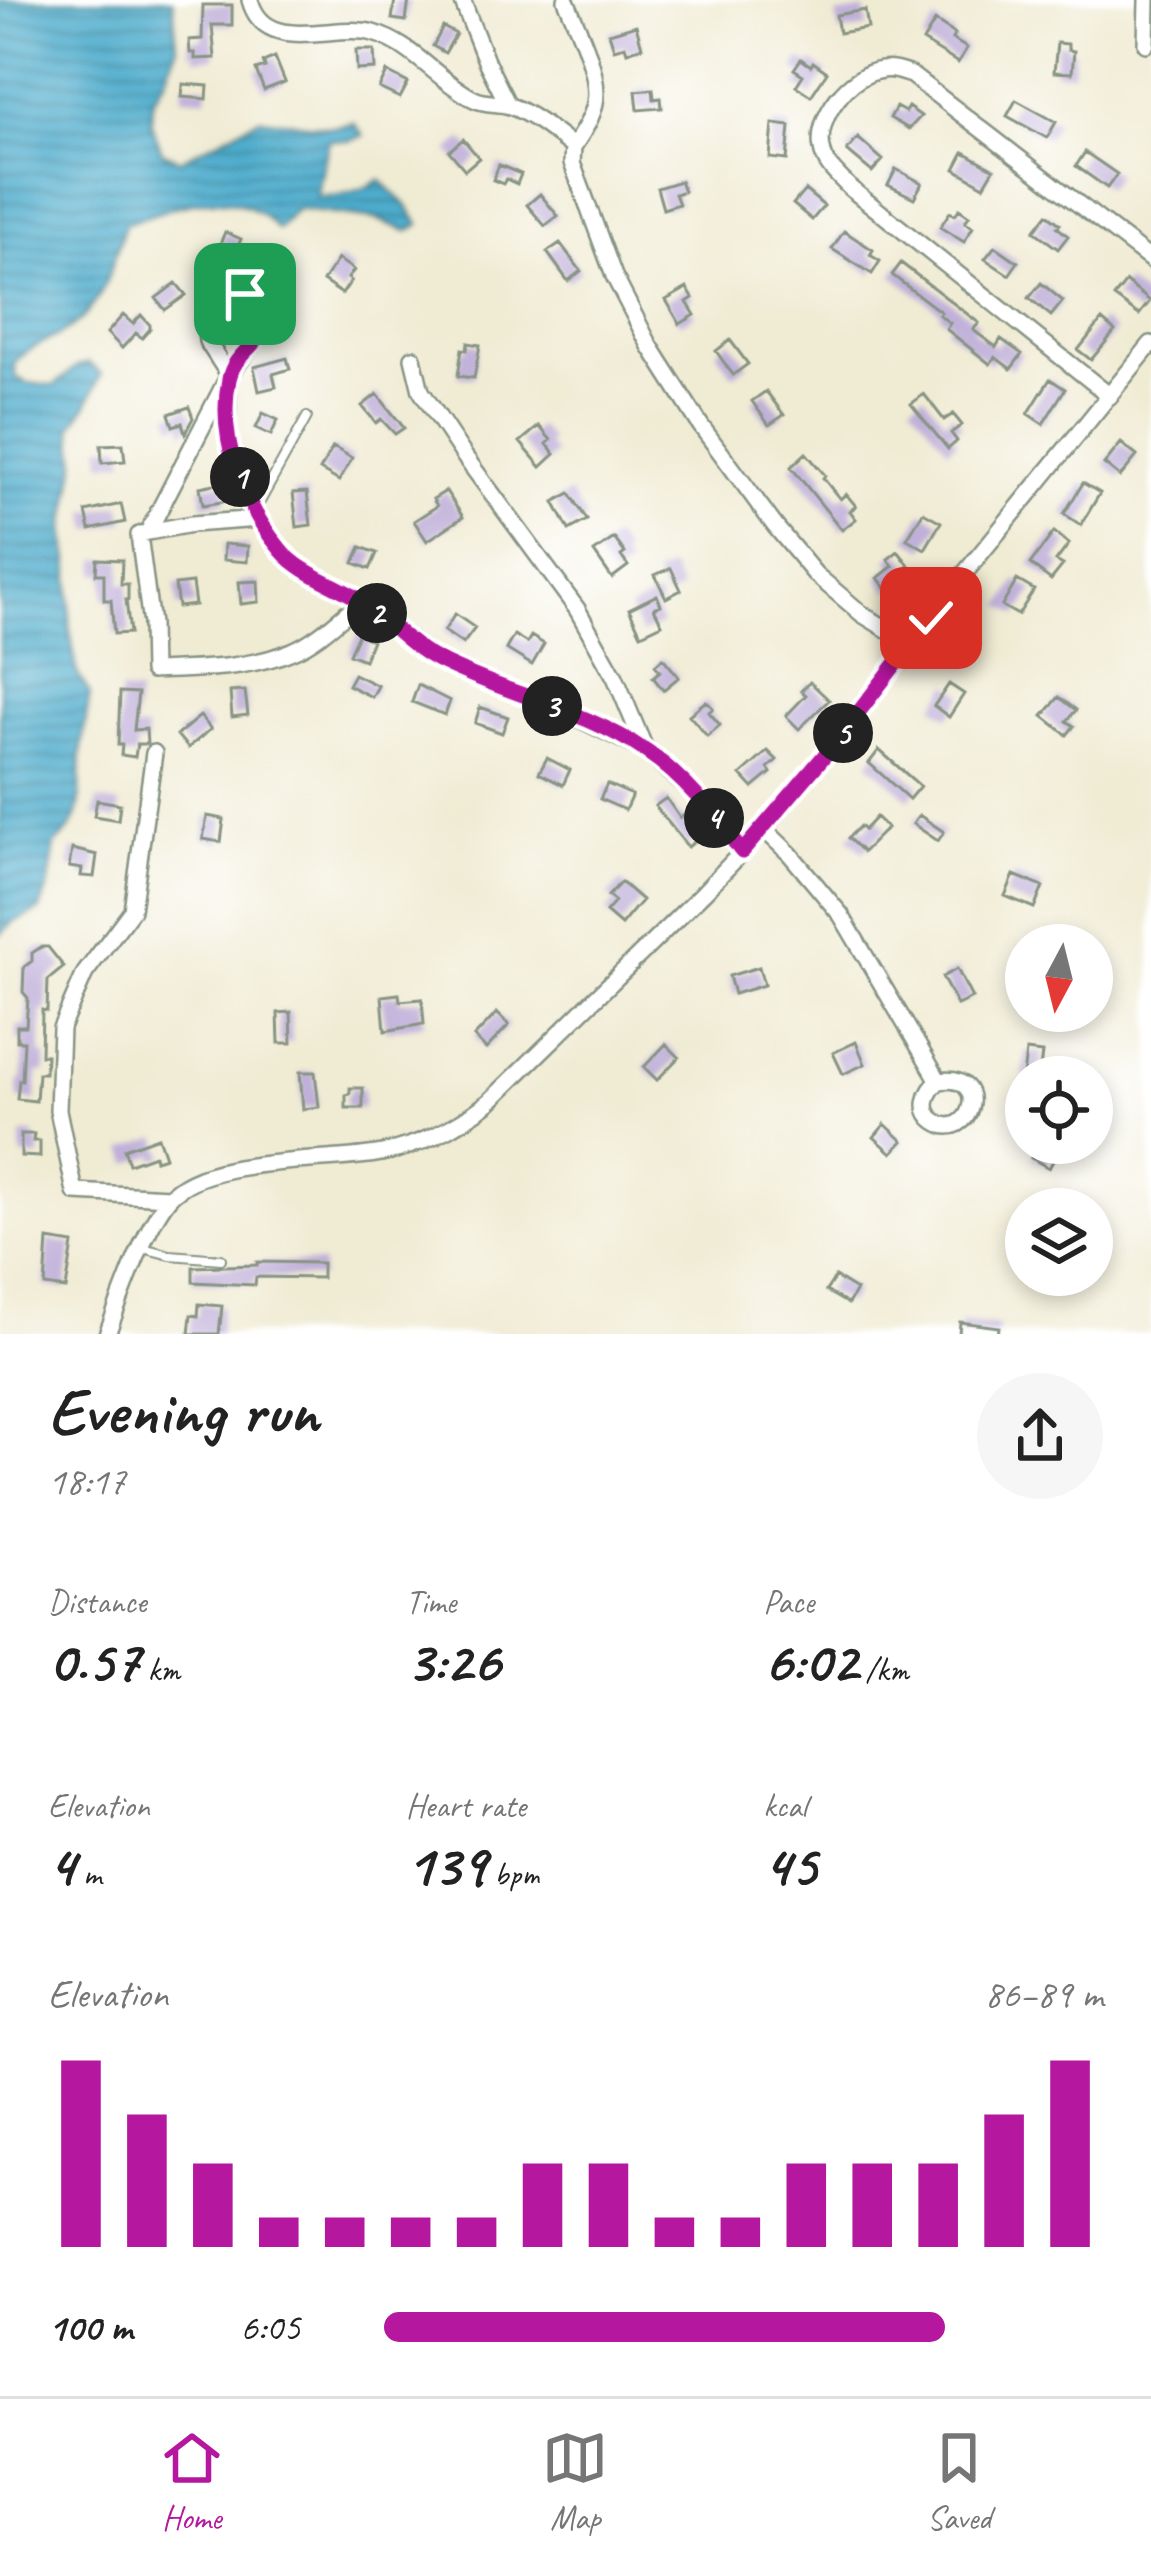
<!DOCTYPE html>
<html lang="en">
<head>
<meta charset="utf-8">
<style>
  body { margin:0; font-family:Caveat,sans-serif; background:#f6f6f6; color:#222; height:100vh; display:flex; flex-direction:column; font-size:45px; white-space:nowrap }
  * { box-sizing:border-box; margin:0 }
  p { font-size:39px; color:#767676 }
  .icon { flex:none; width:66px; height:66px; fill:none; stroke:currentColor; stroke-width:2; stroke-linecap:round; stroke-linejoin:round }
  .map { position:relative; height:1334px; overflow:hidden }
  .side { display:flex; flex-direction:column; background:#fff; flex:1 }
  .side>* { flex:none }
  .needle { width:78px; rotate:187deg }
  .tools { position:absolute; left:1005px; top:924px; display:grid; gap:24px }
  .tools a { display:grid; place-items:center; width:108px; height:108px; border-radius:50%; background:#fff; box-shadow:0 6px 18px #0003; font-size:60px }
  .pin { position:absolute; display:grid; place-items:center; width:102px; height:102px; color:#fff; margin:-51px; border-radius:24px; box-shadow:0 6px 18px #0006 }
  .km { position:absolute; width:60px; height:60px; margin:-30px; border-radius:50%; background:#222; color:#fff; font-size:33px; line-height:60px; text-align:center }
  .round { display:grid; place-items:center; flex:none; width:126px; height:126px; border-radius:63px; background:#f6f6f6 }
  .summary { display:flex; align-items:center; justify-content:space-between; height:204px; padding:0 48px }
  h1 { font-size:66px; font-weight:800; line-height:90px }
  .metrics { display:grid; grid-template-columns:repeat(3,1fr); gap:18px; height:204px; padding:12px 48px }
  .metrics div { display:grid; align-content:center }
  .metrics b { font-size:60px; font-weight:800 }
  .metrics small { font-size:33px; font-weight:400 }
  .metrics p { font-size:33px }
  .chart { height:336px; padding:24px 48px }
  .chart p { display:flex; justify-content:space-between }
  .chart svg { width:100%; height:216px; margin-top:12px; stroke:#b5179e; stroke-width:6 }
  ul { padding:0 48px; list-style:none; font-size:39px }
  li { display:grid; grid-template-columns:192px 144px 1fr; align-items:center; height:90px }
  li i { height:30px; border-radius:15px; background:#b5179e }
  .tab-bar { display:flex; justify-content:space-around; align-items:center; height:168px; border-top:3px solid #e0e0e0; background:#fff; font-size:33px; color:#767676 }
  .tab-bar a { display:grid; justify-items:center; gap:6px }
  .tab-bar .current { color:#b5179e }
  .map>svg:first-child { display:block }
  .water { fill:url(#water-rules); stroke:#367480; stroke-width:3 }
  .building { fill:#c0b0d9 }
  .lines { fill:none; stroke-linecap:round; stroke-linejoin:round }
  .service-casing { stroke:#889484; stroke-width:12 }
  .minor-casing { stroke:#889484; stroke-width:20 }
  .service { stroke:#fff; stroke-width:8 }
  .minor { stroke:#fff; stroke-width:15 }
  .route-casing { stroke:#fff; stroke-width:24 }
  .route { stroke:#b5179e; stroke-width:15 }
</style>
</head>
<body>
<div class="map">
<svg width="1151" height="1334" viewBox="0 0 1151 1334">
  <defs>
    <pattern id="water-rules" width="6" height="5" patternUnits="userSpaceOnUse" patternTransform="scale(3)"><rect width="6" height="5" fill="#4daccc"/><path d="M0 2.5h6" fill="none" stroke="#3f8da6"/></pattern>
  </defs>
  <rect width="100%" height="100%" fill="#fff"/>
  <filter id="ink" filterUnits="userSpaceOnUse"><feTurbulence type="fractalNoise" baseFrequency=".00833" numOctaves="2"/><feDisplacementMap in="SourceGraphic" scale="24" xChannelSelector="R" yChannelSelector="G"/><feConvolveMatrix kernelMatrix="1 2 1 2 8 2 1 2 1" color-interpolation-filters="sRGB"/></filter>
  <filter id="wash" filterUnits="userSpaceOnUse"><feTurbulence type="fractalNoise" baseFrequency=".004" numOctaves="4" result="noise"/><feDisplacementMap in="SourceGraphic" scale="48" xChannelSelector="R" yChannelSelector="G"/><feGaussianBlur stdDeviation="2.7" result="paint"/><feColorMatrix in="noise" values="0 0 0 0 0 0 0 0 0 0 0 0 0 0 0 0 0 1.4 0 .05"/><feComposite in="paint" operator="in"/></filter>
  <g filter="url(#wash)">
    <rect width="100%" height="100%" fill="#f0ebd3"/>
    <path class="water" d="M 0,0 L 173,0 L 177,48 L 165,80 L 152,101 L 151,123 L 162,152 L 180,160 L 260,118 L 331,127 L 354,123 L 363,136 L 349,141 L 329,140 L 317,196 C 341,197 360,192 380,180 L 408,207 L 419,224 L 408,231 L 376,219 L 296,209 L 278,230 C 271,224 264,215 256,211 C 216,187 165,210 125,224 C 112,262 105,306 69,329 C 49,342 28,346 14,364 L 16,377 L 28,383 L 54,386 L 75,368 L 88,363 L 101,374 L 87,405 L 72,427 L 77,461 L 65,528 L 70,567 L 70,630 L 77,673 L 90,694 C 87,714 83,734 81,754 C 78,792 89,815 55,845 L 49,883 L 40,910 L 12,923 L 0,935 Z"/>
    <g id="blocks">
      <path class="building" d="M 395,0 L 409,0 L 406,21 L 392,19 Z
        M 203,5 L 232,5 L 232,25 L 212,25 L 215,58 L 195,59 L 195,53 L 190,53 L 189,40 L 202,39 Z
        M 865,10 L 868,28 L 839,33 L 836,15 Z
        M 935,21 L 955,34 L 952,39 L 967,48 L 958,63 L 923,41 Z
        M 636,25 L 642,47 L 627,52 L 625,46 L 614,49 L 609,33 Z
        M 443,27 L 456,34 L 445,53 L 433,46 Z
        M 1057,43 L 1068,44 L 1068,50 L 1074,51 L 1072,73 L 1054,72 Z
        M 356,50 L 374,50 L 375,69 L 357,70 Z
        M 275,57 L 285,82 L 264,90 L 256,70 L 265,67 L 263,62 Z
        M 801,59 L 811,66 L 813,62 L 827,72 L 811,96 L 796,86 L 803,75 L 794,69 Z
        M 387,72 L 408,83 L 400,98 L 379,88 Z
        M 183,84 L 208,86 L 207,99 L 182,97 Z
        M 653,89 L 654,99 L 661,98 L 662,108 L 638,110 L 636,91 Z
        M 1016,100 L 1056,122 L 1047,138 L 1007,116 Z
        M 896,107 L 905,112 L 908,107 L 921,116 L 909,129 L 890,118 Z
        M 773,124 L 790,126 L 787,160 L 770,158 Z
        M 858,138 L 883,160 L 872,172 L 847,151 Z
        M 463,139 L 479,158 L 465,170 L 449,151 Z
        M 964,152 L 994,169 L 984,186 L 955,169 Z
        M 1085,152 L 1117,174 L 1107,188 L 1076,166 Z
        M 499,165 L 521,174 L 517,184 L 506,179 L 503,184 L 493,180 Z
        M 896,169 L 922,183 L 914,198 L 888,185 Z
        M 680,181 L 684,191 L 675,194 L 679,204 L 663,209 L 657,188 Z
        M 805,190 L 824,206 L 812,220 L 793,204 Z
        M 540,194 L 558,216 L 545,226 L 527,205 Z
        M 959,209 L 969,216 L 965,222 L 973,227 L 964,242 L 940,227 L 950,212 L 955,215 Z
        M 1047,214 L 1060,224 L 1057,227 L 1068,236 L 1058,249 L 1034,231 Z
        M 844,231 L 873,250 L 870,255 L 880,261 L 872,274 L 832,249 Z
        M 225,232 L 241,239 L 231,262 L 215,256 Z
        M 560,243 L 581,271 L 568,281 L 547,252 Z
        M 995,246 L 1018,262 L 1009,275 L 985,259 Z
        M 338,259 L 354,270 L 348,278 L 351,281 L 342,294 L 323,281 Z
        M 901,263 L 979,323 L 973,330 L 996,347 L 1001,339 L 1022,354 L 1011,369 L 995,357 L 990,364 L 946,329 L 950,323 L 939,315 L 941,312 L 892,275 Z
        M 1126,282 L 1150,301 L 1139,315 L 1114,297 Z
        M 176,283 L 186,295 L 165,310 L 156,298 Z
        M 1041,283 L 1063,301 L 1051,316 L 1029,298 Z
        M 687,288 L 693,298 L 687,302 L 695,315 L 680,324 L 666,300 Z
        M 123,315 L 133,324 L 141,315 L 150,325 L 150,329 L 142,338 L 136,333 L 122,348 L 107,333 Z
        M 1102,320 L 1115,331 L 1091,360 L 1078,350 Z
        M 730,340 L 748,364 L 733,375 L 716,351 Z
        M 468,343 L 480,345 L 474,378 L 458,376 L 462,349 L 467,350 Z
        M 287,358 L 290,369 L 273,374 L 276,387 L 259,391 L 254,367 Z
        M 1050,379 L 1065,389 L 1043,424 L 1028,414 Z
        M 766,391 L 784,415 L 769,425 L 752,401 Z
        M 377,394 L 404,428 L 395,434 L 381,419 L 376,423 L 362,406 Z
        M 924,394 L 944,420 L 953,414 L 962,425 L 951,433 L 957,441 L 948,449 L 911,404 Z
        M 189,407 L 193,418 L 185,433 L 182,423 L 173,426 L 169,414 Z
        M 263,413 L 278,420 L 271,435 L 256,428 Z
        M 539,426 L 551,440 L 547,444 L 555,454 L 541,467 L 520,442 Z
        M 1121,443 L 1137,456 L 1120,477 L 1104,464 Z
        M 123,444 L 125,461 L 102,463 L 101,445 Z
        M 333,447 L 352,458 L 339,481 L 320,470 Z
        M 806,453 L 825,475 L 823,478 L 840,499 L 846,494 L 856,506 L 850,511 L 856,519 L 842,530 L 791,467 Z
        M 224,482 L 227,501 L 203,505 L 200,487 Z
        M 1083,483 L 1100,493 L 1081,525 L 1064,514 Z
        M 446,491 L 463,517 L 427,541 L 414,521 L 437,506 L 433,499 Z
        M 307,492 L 311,525 L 297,527 L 293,493 Z
        M 570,493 L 587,520 L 569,530 L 554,502 Z
        M 121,504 L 125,522 L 90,530 L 86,512 Z
        M 923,512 L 941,522 L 925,549 L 907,539 Z
        M 1054,532 L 1069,544 L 1056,561 L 1063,565 L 1051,580 L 1030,564 Z
        M 614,538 L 625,553 L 621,556 L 628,566 L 612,578 L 594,552 Z
        M 224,544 L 248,546 L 247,562 L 223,560 Z
        M 361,547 L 377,553 L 370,569 L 354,563 Z
        M 898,551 L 909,565 L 902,572 L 906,577 L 888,591 L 878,578 L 893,566 L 888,559 Z
        M 97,559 L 122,560 L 121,584 L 128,584 L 128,600 L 126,600 L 130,633 L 114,634 L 111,600 L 104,600 L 104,574 L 96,574 Z
        M 671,568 L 681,590 L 666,598 L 655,575 Z
        M 1017,580 L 1034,590 L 1018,615 L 1002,606 Z
        M 258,581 L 259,602 L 241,604 L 239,582 Z
        M 192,583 L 195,605 L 178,607 L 175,585 Z
        M 657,595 L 661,605 L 654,608 L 662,624 L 641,634 L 629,609 Z
        M 455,614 L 475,628 L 463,644 L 444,631 Z
        M 358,634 L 372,640 L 364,660 L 349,654 Z
        M 514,635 L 527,643 L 531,636 L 544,644 L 532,665 L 506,649 Z
        M 663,658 L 679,677 L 663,690 L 653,677 L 660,671 L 655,665 Z
        M 354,674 L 378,686 L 372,697 L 348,685 Z
        M 810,682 L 829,700 L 799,729 L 786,716 L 806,695 L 801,691 Z
        M 949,684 L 964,694 L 949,717 L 934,706 Z
        M 418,685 L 450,701 L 445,715 L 412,702 Z
        M 245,691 L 248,715 L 232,717 L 230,692 Z
        M 120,692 L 138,693 L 134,730 L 146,729 L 147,744 L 137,744 L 135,757 L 121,755 L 122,745 L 118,745 Z
        M 1059,697 L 1076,710 L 1067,721 L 1074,726 L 1067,735 L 1043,716 Z
        M 706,701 L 713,708 L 709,712 L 720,725 L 707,736 L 689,715 Z
        M 480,707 L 508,717 L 502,733 L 475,723 Z
        M 200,716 L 211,729 L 188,748 L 177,735 Z
        M 879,750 L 920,786 L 909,799 L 869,763 Z
        M 768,751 L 777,760 L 768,768 L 771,773 L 753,788 L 741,775 Z
        M 547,758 L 570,770 L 563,785 L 539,773 Z
        M 607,784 L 632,795 L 625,810 L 600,799 Z
        M 666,798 L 680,818 L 683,816 L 701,836 L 688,847 L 655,806 Z
        M 97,800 L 120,804 L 118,820 L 94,816 Z
        M 919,815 L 944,832 L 938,841 L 913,824 Z
        M 207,816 L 224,819 L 221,842 L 203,839 Z
        M 876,817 L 887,828 L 863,852 L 848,838 L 860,826 L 864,830 Z
        M 72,849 L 97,855 L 94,877 L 81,876 L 82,869 L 69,867 Z
        M 1014,875 L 1043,887 L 1034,908 L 1005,896 Z
        M 621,882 L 642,900 L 621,925 L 606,912 L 615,902 L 608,896 Z
        M 41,947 L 48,947 L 64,967 L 48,980 L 47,1011 L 42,1010 L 41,1055 L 46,1055 L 45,1073 L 38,1073 L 36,1101 L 17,1099 L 19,1080 L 22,1080 L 24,1041 L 17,1041 L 17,1026 L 26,1026 L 28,998 L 23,992 L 24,967 L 32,961 L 32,953 Z
        M 759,967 L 764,985 L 734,994 L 729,976 Z
        M 957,969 L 972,998 L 957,1005 L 942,977 Z
        M 399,994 L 400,1001 L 422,999 L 424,1024 L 385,1031 L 382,996 Z
        M 291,1012 L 292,1043 L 279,1043 L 278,1013 Z
        M 497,1013 L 509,1025 L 486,1049 L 474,1037 Z
        M 856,1042 L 865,1064 L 843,1074 L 833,1053 Z
        M 666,1044 L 679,1057 L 657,1080 L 644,1067 Z
        M 1026,1051 L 1042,1053 L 1039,1077 L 1023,1077 Z
        M 300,1072 L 315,1072 L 319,1107 L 303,1109 Z
        M 350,1088 L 363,1088 L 363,1108 L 346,1108 L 346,1095 L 350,1094 Z
        M 885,1124 L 903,1141 L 892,1153 L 874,1137 Z
        M 21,1134 L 34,1134 L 33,1141 L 40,1141 L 40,1157 L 21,1156 Z
        M 158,1137 L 165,1157 L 155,1160 L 154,1155 L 129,1164 L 124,1149 Z
        M 1039,1143 L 1063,1143 L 1049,1168 L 1031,1158 Z
        M 48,1240 L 73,1244 L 66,1289 L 45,1286 Z
        M 257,1262 L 322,1263 L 322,1278 L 256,1277 L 255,1285 L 193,1282 L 193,1267 L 257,1265 Z
        M 835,1277 L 856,1290 L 848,1304 L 826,1291 Z
        M 199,1304 L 222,1306 L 219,1334 L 189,1334 L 191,1315 L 198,1316 Z
        M 960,1322 L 999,1327 L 998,1334 L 959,1334 Z"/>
    </g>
  </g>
  <g filter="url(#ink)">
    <use href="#blocks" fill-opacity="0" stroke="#889484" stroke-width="3"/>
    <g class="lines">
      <g class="service-casing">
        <path id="service" d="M 256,509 L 307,417
          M 143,1248 L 170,1255 L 221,1259"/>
      </g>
      <g class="minor-casing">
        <path id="minor" d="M 250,0 C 265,56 334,22 373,33 C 413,44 438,81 474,99 C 486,105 499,102 510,106 C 532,114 555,133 573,147
          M 462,0 L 486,61 L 508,105
          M 566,0 C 577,27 601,74 595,103 C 592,119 582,133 573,147
          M 1146,44 L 1147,0
          M 573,147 L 572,163 L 614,276 L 650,346 L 701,426 L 775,526 L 815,574 L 862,614 L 911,644
          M 413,358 L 421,391 L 465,457 L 577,609 L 615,677 L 646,751
          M 1110,396 L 850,188 C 839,176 825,166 822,149 C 815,117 850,74 882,70 C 892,68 901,72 911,75 L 1151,260
          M 148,532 L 192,524 L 259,519
          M 361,601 C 340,618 317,641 292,651 C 250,669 197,669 152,671 L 151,624 L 139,535 L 148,532 L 229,375 L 257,339 L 262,322 L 256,307 L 245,294 L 228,291 L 212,303 L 205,322 L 207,341 L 229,375 L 227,423 L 231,454 L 259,519 L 284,555 L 304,570 L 361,601 L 433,658 L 563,711 L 646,751 L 692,792 L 742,852
          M 154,753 L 132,910 L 85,973 L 61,1028 L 58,1110 L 75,1192 L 169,1197
          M 764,829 L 790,854 L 841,915 L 939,1081 C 927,1091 919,1110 935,1121 C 970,1145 993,1072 939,1081
          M 107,1334 C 122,1295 143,1231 168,1199 C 204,1155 327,1164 382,1153 C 423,1145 457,1127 489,1102 L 703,893 L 764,829 L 831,748 L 960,579 L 1151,344"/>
      </g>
      <use href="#service" class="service"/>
      <use href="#minor" class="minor"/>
    </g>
  </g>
  <g class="lines" filter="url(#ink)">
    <g class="route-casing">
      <path id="route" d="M 245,294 C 286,343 236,342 229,379 C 217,438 243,505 281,550 C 300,573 333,583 358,599 C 386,617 408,645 438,660 C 505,694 584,709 647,752 C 685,777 715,817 742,852 L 831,748 L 931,618"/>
    </g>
    <use href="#route" class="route"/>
  </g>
</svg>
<div class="tools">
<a><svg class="needle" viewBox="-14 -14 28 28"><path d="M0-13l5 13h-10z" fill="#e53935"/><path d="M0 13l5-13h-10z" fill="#767676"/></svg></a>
<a><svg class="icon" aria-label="locate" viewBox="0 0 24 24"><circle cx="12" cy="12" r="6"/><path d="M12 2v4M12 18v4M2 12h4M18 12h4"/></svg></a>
<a><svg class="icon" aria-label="layers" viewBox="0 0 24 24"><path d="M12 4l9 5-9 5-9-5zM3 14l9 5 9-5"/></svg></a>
</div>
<div class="pin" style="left:245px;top:294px;background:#1e9e55"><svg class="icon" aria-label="arrive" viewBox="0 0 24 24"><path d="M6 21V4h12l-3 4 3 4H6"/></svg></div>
<div class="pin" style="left:931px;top:618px;background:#d93025"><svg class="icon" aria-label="check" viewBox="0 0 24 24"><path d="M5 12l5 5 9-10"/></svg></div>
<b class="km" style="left:240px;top:477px">1</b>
<b class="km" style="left:377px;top:613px">2</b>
<b class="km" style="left:552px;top:706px">3</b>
<b class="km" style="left:714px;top:818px">4</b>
<b class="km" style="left:843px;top:733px">5</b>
</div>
<section class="side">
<div class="summary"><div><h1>Evening run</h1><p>18:17</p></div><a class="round"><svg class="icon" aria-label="share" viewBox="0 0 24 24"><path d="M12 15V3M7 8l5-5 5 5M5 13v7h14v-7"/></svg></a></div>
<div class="metrics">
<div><p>Distance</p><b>0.57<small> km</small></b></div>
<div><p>Time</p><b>3:26</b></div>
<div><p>Pace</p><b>6:02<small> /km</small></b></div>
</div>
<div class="metrics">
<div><p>Elevation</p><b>4<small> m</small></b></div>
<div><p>Heart rate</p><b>139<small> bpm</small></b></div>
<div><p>kcal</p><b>45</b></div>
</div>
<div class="chart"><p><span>Elevation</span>86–89 m</p>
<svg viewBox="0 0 160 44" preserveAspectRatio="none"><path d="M5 44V6M15 44V17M25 44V27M35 44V38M45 44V38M55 44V38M65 44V38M75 44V27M85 44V27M95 44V38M105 44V38M115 44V27M125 44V27M135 44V27M145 44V17M155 44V6"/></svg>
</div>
<ul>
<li><b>100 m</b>6:05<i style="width:78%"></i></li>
</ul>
</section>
<nav class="tab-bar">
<a class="current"><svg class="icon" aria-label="home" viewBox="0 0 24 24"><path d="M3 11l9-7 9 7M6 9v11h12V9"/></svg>Home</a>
<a><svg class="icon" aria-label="map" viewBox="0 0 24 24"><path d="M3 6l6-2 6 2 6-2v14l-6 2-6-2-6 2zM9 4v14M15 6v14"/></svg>Map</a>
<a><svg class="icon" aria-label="saved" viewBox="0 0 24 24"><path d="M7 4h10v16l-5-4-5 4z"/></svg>Saved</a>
</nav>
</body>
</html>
